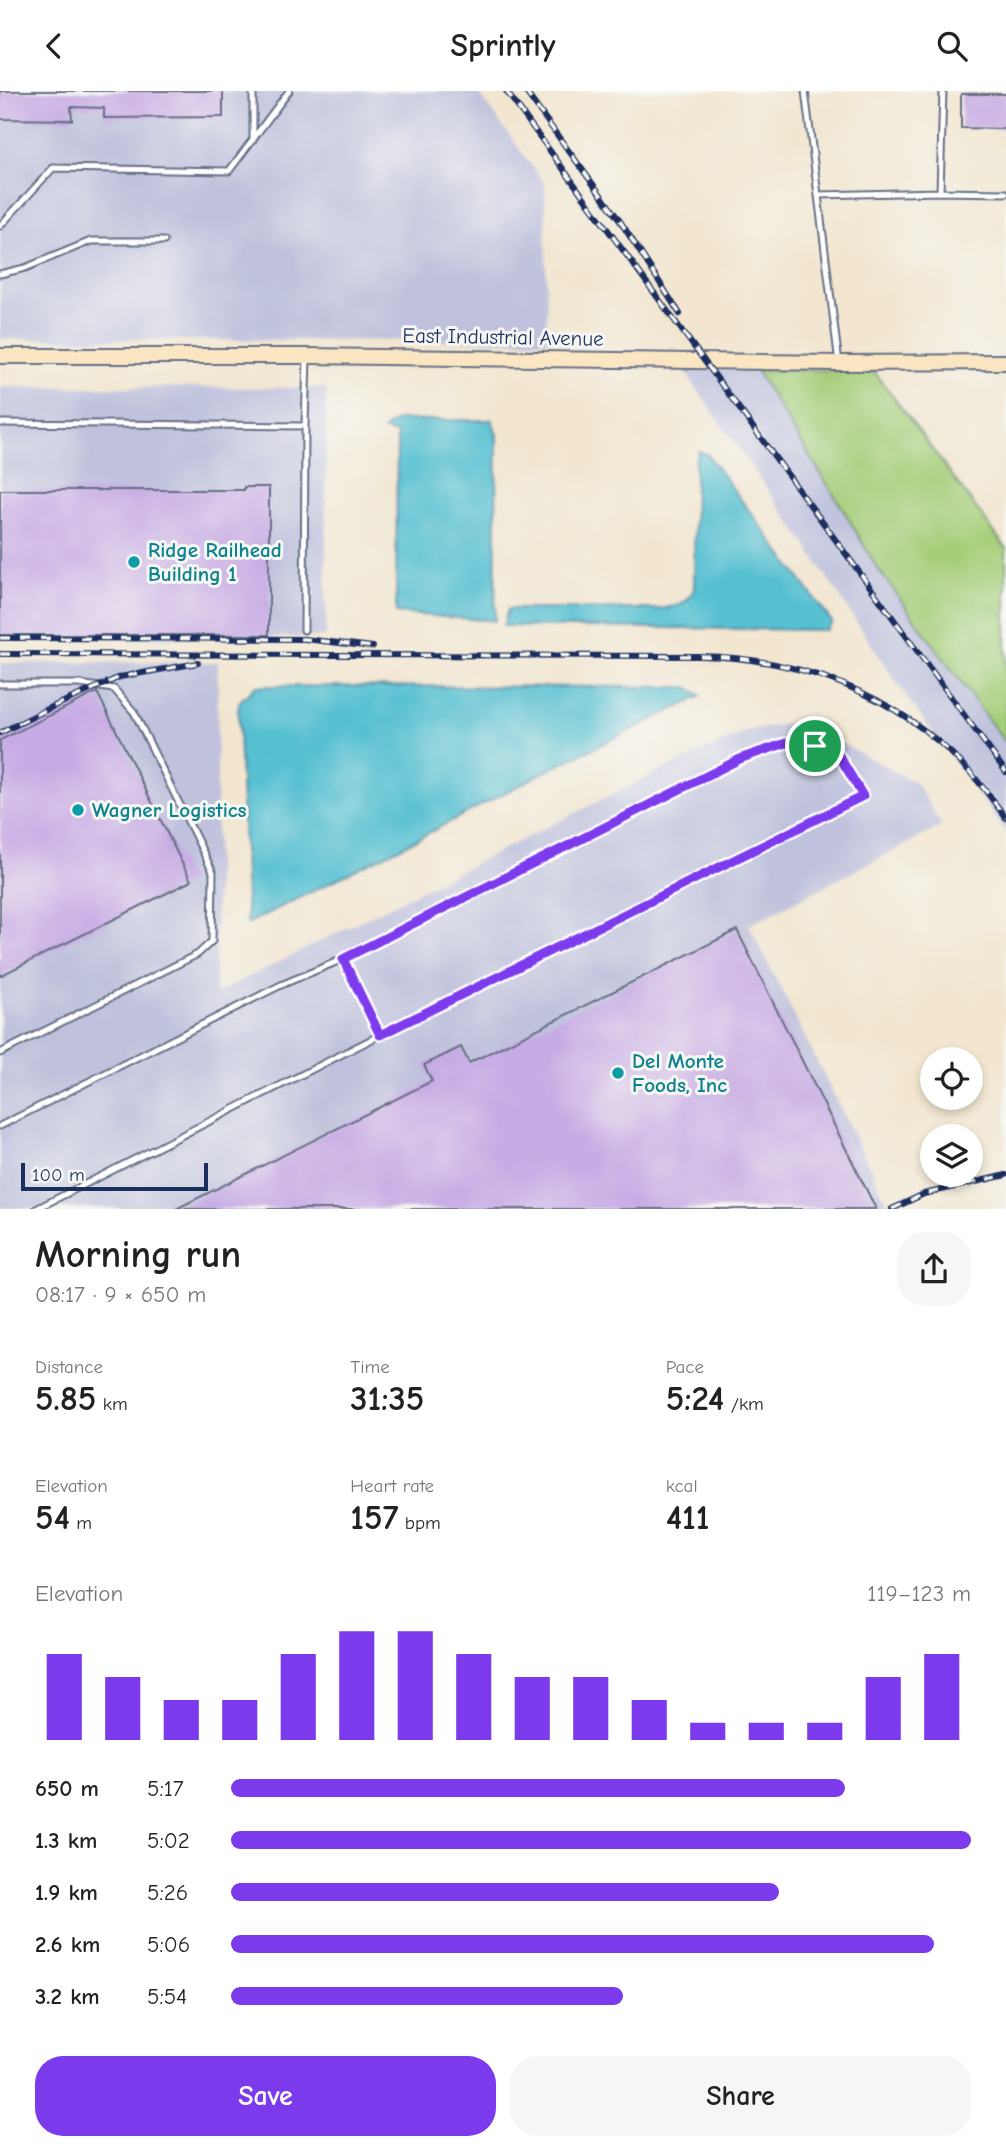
<!DOCTYPE html>
<html lang="en">
<head>
<meta charset="utf-8">
<style>
  body { margin:0; font-family:"Comic Neue",sans-serif; background:#f6f6f6; color:#222; height:100vh; display:flex; flex-direction:column; font-size:26px; white-space:nowrap }
  * { box-sizing:border-box; margin:0 }
  p { font-size:23px; color:#767676 }
  .icon { flex:none; width:38px; height:38px; fill:none; stroke:currentColor; stroke-width:2; stroke-linecap:round; stroke-linejoin:round }
  .map { position:relative; height:1118px; overflow:hidden }
  .drawer { display:flex; flex-direction:column; background:#fff; flex:1 }
  .drawer>* { flex:none }
  .controls { position:absolute; left:920px; top:956px; display:grid; gap:14px }
  .controls a { display:grid; place-items:center; width:63px; height:63px; border-radius:50%; background:#fff; box-shadow:0 4px 10px #0003; font-size:35px }
  .scale { position:absolute; left:21px; bottom:18px; width:187px; box-sizing:border-box; padding-left:7px; border:4px solid #1b2f5e; border-top:0; font-size:19px; line-height:24px; white-space:nowrap; color:#1b2f5e; -webkit-text-stroke:5px #f6f6f2; paint-order:stroke }
  .pin { position:absolute; display:grid; place-items:center; width:60px; height:60px; color:#fff; margin:-30px; border:4px solid #fff; border-radius:50%; box-shadow:0 2px 7px #0007 }
  .round { display:grid; place-items:center; flex:none; width:74px; height:74px; border-radius:28px; background:#f6f6f6 }
  .head { display:flex; align-items:center; justify-content:space-between; height:119px; padding:0 35px }
  h1 { font-size:38px; font-weight:800; line-height:52px }
  .metrics { display:grid; grid-template-columns:repeat(3,1fr); gap:10px; height:119px; padding:7px 35px }
  .metrics div { display:grid; align-content:center }
  .metrics b { font-size:35px; font-weight:800 }
  .metrics small { font-size:19px; font-weight:400 }
  .metrics p { font-size:19px }
  .chart { height:196px; padding:14px 35px }
  .chart p { display:flex; justify-content:space-between }
  .chart svg { width:100%; height:126px; margin-top:7px; stroke:#7c3aed; stroke-width:6 }
  .primary-button { display:flex; gap:14px; margin-top:auto; padding:14px 35px }
  .primary-button a { flex:1; height:80px; border-radius:28px; background:#7c3aed; color:#fff; font-size:28px; font-weight:800; line-height:80px; text-align:center }
  .primary-button a+a { background:#f6f6f6; color:#222 }
  ul { padding:0 35px; list-style:none; font-size:23px }
  li { display:grid; grid-template-columns:112px 84px 1fr; align-items:center; height:52px }
  li i { height:18px; border-radius:9px; background:#7c3aed }
  header { display:flex; justify-content:space-between; align-items:center; height:91px; padding:0 35px; background:#fff; font-size:32px; font-weight:800 }
  .map>svg:first-child { display:block }
  .industrial { fill:#c0c2dd }
  .green { fill:#a5ce79; stroke:#607e6c; stroke-width:2 }
  .water { fill:#56c0d1; stroke:#387898; stroke-width:2 }
  .building { fill:#c7abe4 }
  .lines { fill:none; stroke-linecap:round; stroke-linejoin:round }
  .lane-casing { stroke:#666f86; stroke-width:9 }
  .secondary-casing { stroke:#666f86; stroke-width:18 }
  .lane { stroke:#fff; stroke-width:5 }
  .secondary { stroke:#fbe6c3; stroke-width:14 }
  .rail-casing { stroke:#1b2f5e; stroke-width:6 }
  .rail { stroke:#f6f6f2; stroke-width:3.5; stroke-dasharray:10; stroke-linecap:butt }
  .route-casing { stroke:#fff; stroke-width:14 }
  .route { stroke:#7c3aed; stroke-width:9 }
  .culture-dot { fill:#0f9aa8; stroke:#f6f6f2; stroke-width:2.5 }
  .labels { text-anchor:middle; stroke-width:6; stroke-linejoin:round; paint-order:stroke }
  .street-label { font-size:21px; fill:#1b2f5e; stroke:#f6f6f2 }
  .culture-label { font-size:21px; font-weight:bold; fill:#0d838f; stroke:#f6f6f2; text-anchor:start }
</style>
</head>
<body>
<header><svg class="icon" aria-label="back" viewBox="0 0 24 24"><path d="M15 5l-7 7 7 7"/></svg>Sprintly<svg class="icon" aria-label="search" viewBox="0 0 24 24"><circle cx="10" cy="10" r="6"/><path d="M15 15l6 6"/></svg></header>
<div class="map">
<svg width="1006" height="1118" viewBox="0 0 1006 1118">
  <rect width="100%" height="100%" fill="#f6f6f2"/>
  <filter id="ink" filterUnits="userSpaceOnUse"><feTurbulence type="fractalNoise" baseFrequency=".0143" numOctaves="2"/><feDisplacementMap in="SourceGraphic" scale="14" xChannelSelector="R" yChannelSelector="G"/><feConvolveMatrix kernelMatrix="1 2 1 2 8 2 1 2 1" color-interpolation-filters="sRGB"/></filter>
  <filter id="wash" filterUnits="userSpaceOnUse"><feTurbulence type="fractalNoise" baseFrequency=".00686" numOctaves="4" result="noise"/><feDisplacementMap in="SourceGraphic" scale="28" xChannelSelector="R" yChannelSelector="G"/><feGaussianBlur stdDeviation="1.57" result="paint"/><feColorMatrix in="noise" values="0 0 0 0 0 0 0 0 0 0 0 0 0 0 0 0 0 1.4 0 .05"/><feComposite in="paint" operator="in"/></filter>
  <g filter="url(#wash)">
    <rect width="100%" height="100%" fill="#f2e6d0"/>
    <path class="industrial" d="M 0,0 L 477,0 L 545,93 L 547,250 L 0,248 Z
      M 682,277 L 756,279 L 841,415 L 876,475 L 1006,653 L 1006,741 L 900,597 L 796,439 Z
      M 0,296 L 326,297 L 326,546 L 0,548 Z
      M 218,571 L 215,903 L 645,687 L 748,640 L 784,633 L 832,647 L 916,692 L 942,735 L 749,834 L 888,1113 L 879,1118 L 0,1117 L 0,572 Z"/>
    <path class="green" d="M 756,279 L 873,279 L 1006,457 L 1006,653 L 876,475 L 841,415 Z"/>
    <path class="water" d="M 397,329 L 492,329 L 497,344 L 495,530 L 396,522 L 397,343 L 383,339 Z
      M 699,360 L 707,363 L 832,531 L 826,539 L 503,535 L 508,518 L 660,518 C 677,515 687,515 694,498 L 695,371 Z
      M 256,595 L 688,596 L 701,605 L 544,681 L 423,745 L 247,833 L 238,618 L 240,610 Z"/>
    <g id="blocks">
      <path class="building" d="M 0,0 L 223,0 L 223,26 L 104,27 L 104,17 L 71,16 L 72,29 L 0,28 Z
        M 961,3 L 1006,3 L 1006,38 L 961,37 Z
        M 244,396 L 269,396 L 269,544 L 0,544 L 0,399 L 244,399 Z
        M 97,601 L 191,790 L 0,885 L 0,649 Z
        M 737,839 L 876,1118 L 176,1118 L 432,990 L 424,974 L 461,956 L 469,972 Z"/>
    </g>
  </g>
  <g filter="url(#ink)">
    <use href="#blocks" fill-opacity="0" stroke="#666f86" stroke-width="2"/>
    <g class="lines">
      <g class="lane-casing">
        <path id="lane" d="M 253,0 L 253,49
          M 805,0 L 839,272
          M 939,101 L 1006,102
          M 818,104 L 940,101 L 943,0
          M 0,135 L 53,77 L 229,80 L 289,0
          M 0,183 L 25,177 L 91,150 L 164,150
          M 0,332 L 305,335 L 307,266
          M 304,539 L 305,335
          M 0,593 L 79,593 L 114,598 L 134,621 L 213,781 L 212,850 L 198,863 L 0,962
          M 343,868 L 380,944
          M 0,1035 L 281,894 L 343,868 L 742,667 L 786,652 L 815,655 L 838,663 L 863,705 L 380,944 L 36,1118"/>
      </g>
      <g class="secondary-casing">
        <path id="secondary" d="M 0,265 L 307,265 L 839,272 L 1006,271"/>
      </g>
      <use href="#lane" class="lane"/>
      <use href="#secondary" class="secondary"/>
      <g class="rail-casing">
        <path id="rail" d="M 506,0 L 1006,681
          M 525,0 L 620,130 L 680,223
          M 0,547 L 305,548 L 373,556
          M 0,563 L 701,565 C 800,567 897,603 966,677 C 981,692 993,710 1006,727
          M 0,642 L 52,616 L 120,586 L 198,572
          M 892,1118 L 924,1103 L 1006,1084"/>
      </g>
      <use href="#rail" class="rail"/>
    </g>
  </g>
  <g class="lines" filter="url(#ink)">
    <g class="route-casing">
      <path id="route" d="M 786,652 L 815,655 L 838,663 L 863,705 L 380,944 L 343,868 L 742,667 Z"/>
    </g>
    <use href="#route" class="route"/>
  </g>
  <g class="culture-dot">
    <circle cx="134" cy="471" r="7"/>
    <circle cx="78" cy="719" r="7"/>
    <circle cx="618" cy="982" r="7"/>
  </g>
  <g class="labels">
    <g class="street-label">
      <text transform="translate(503 246) rotate(1)" y="7">East Industrial Avenue</text>
    </g>
    <g class="culture-label">
      <text x="148" y="466">Ridge Railhead<tspan x="148" dy="24">Building 1</tspan></text>
      <text x="92" y="726">Wagner Logistics</text>
      <text x="632" y="977">Del Monte<tspan x="632" dy="24">Foods, Inc</tspan></text>
    </g>
  </g>
</svg>
<div class="controls">
<a><svg class="icon" aria-label="locate" viewBox="0 0 24 24"><circle cx="12" cy="12" r="6"/><path d="M12 2v4M12 18v4M2 12h4M18 12h4"/></svg></a>
<a><svg class="icon" aria-label="layers" viewBox="0 0 24 24"><path d="M12 4l9 5-9 5-9-5zM3 14l9 5 9-5"/></svg></a>
</div>
<div class="scale">100 m</div>
<div class="pin" style="left:815px;top:655px;background:#1e9e55"><svg class="icon" aria-label="arrive" viewBox="0 0 24 24"><path d="M6 21V4h12l-3 4 3 4H6"/></svg></div>
</div>
<section class="drawer">
<div class="head"><div><h1>Morning run</h1><p>08:17 · 9 × 650 m</p></div><a class="round"><svg class="icon" aria-label="share" viewBox="0 0 24 24"><path d="M12 15V3M7 8l5-5 5 5M5 13v7h14v-7"/></svg></a></div>
<div class="metrics">
<div><p>Distance</p><b>5.85<small> km</small></b></div>
<div><p>Time</p><b>31:35</b></div>
<div><p>Pace</p><b>5:24<small> /km</small></b></div>
</div>
<div class="metrics">
<div><p>Elevation</p><b>54<small> m</small></b></div>
<div><p>Heart rate</p><b>157<small> bpm</small></b></div>
<div><p>kcal</p><b>411</b></div>
</div>
<div class="chart"><p><span>Elevation</span>119–123 m</p>
<svg viewBox="0 0 160 44" preserveAspectRatio="none"><path d="M5 44V14M15 44V22M25 44V30M35 44V30M45 44V14M55 44V6M65 44V6M75 44V14M85 44V22M95 44V22M105 44V30M115 44V38M125 44V38M135 44V38M145 44V22M155 44V14"/></svg>
</div>
<ul>
<li><b>650 m</b>5:17<i style="width:83%"></i></li>
<li><b>1.3 km</b>5:02<i style="width:100%"></i></li>
<li><b>1.9 km</b>5:26<i style="width:74%"></i></li>
<li><b>2.6 km</b>5:06<i style="width:95%"></i></li>
<li><b>3.2 km</b>5:54<i style="width:53%"></i></li>
</ul>
<div class="primary-button"><a>Save</a><a>Share</a></div>
</section>
</body>
</html>
